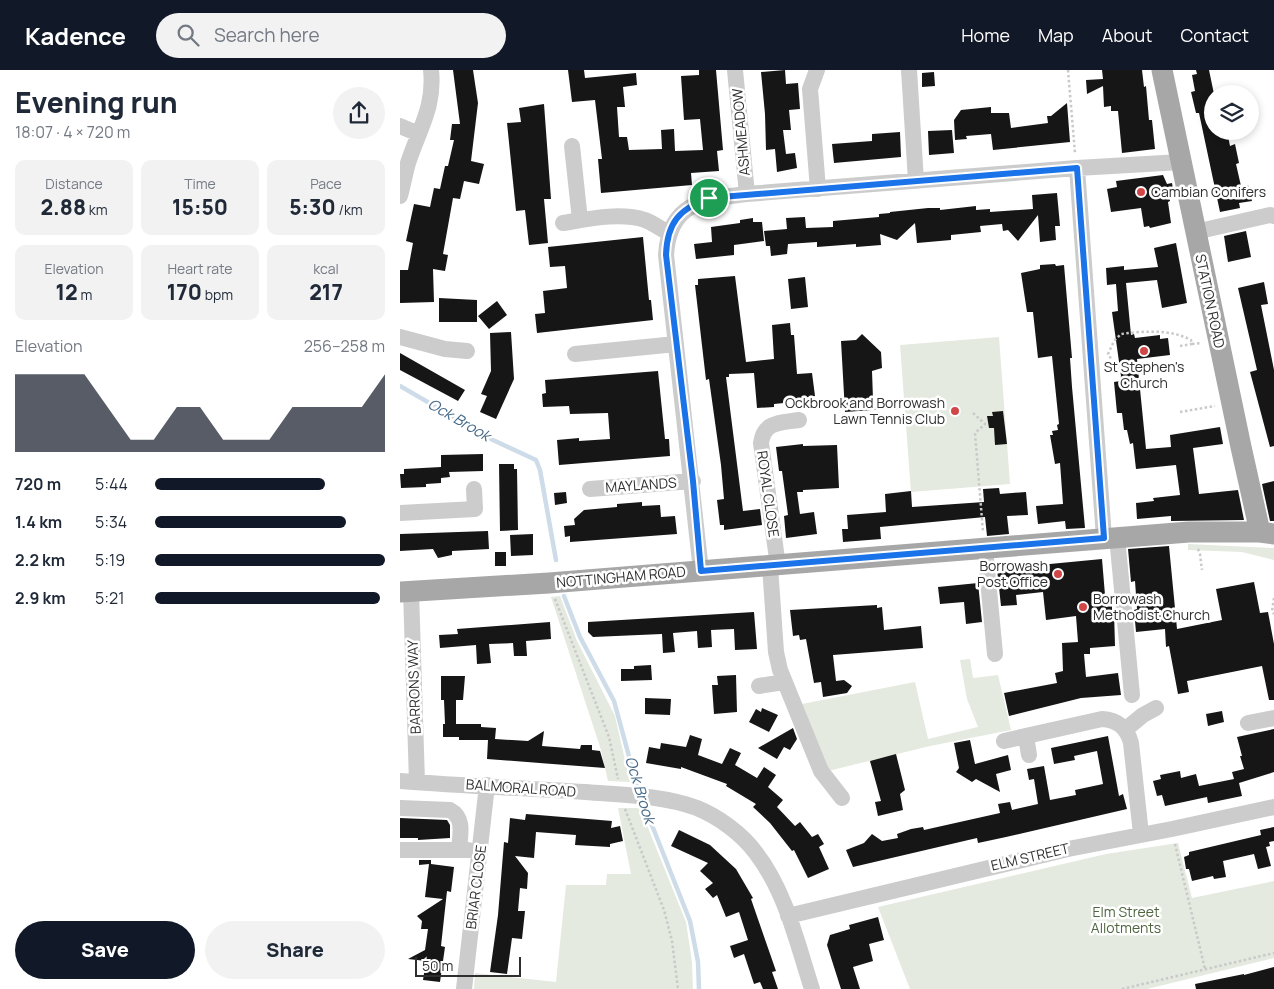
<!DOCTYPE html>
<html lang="en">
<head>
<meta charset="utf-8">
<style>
  body { margin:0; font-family:Manrope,sans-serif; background:#f2f2f3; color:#1f2937; height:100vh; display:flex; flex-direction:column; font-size:19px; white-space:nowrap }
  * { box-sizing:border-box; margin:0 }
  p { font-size:16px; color:#747a83 }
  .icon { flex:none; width:28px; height:28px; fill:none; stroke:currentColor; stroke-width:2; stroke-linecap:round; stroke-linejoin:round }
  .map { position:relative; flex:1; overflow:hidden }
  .details { display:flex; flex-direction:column; background:#fff; width:400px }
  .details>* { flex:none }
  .tools { position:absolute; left:804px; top:15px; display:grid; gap:10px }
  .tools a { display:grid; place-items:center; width:55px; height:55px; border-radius:50%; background:#fff; box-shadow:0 2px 8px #0003; font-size:25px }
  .scale { position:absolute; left:15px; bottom:12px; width:106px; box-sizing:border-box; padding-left:5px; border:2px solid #2f2f2f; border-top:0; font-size:14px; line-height:18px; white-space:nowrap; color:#2f2f2f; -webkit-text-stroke:4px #fff; paint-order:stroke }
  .pin { position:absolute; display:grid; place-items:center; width:42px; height:42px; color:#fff; margin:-21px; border:2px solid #fff; border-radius:50%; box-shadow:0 1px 5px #0007 }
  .round { display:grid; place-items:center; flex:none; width:52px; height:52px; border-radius:26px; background:#f2f2f3 }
  .headline { display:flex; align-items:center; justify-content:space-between; height:85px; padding:0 15px }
  h1 { font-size:28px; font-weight:800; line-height:38px }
  .figures { display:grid; grid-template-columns:repeat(3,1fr); gap:8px; height:85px; padding:5px 15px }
  .figures div { display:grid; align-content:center; border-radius:10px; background:#f2f2f3; text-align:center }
  .figures b { font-size:21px; font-weight:800 }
  .figures small { font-size:14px; font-weight:400 }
  .figures p { font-size:14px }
  .chart { height:140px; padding:10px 15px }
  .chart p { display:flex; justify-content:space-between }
  .chart svg { width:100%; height:90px; margin-top:5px; fill:#111827; opacity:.7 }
  .button { display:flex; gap:10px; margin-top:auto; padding:10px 15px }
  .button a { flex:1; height:58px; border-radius:30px; background:#111827; color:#fff; font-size:20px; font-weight:800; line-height:58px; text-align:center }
  .button a+a { background:#f2f2f3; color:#1f2937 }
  ul { padding:0 15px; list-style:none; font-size:16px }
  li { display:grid; grid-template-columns:80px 60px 1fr; align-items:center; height:38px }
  li i { height:12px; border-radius:6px; background:#111827 }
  header { display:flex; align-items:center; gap:30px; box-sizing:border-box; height:70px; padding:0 25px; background:#111827; color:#fff }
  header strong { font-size:24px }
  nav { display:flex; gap:28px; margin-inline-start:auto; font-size:18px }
  .search { width:350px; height:45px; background:#f2f2f3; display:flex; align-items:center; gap:12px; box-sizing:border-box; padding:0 18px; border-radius:28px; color:#747a83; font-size:19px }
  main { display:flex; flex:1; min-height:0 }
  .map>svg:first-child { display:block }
  .green { fill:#e4eadf }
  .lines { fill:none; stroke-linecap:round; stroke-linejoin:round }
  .stream { stroke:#cddce8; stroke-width:4.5 }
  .building { fill:#161616 }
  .path { stroke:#c9c9c9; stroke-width:2.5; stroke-dasharray:2.5 2.5; stroke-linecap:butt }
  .minor { stroke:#ccc; stroke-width:16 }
  .major { stroke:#a7a7a7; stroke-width:21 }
  .route-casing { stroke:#fff; stroke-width:10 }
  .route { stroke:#1a73e8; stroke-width:6 }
  .poi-dot { fill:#d14647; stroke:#fff; stroke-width:2 }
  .labels { text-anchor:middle; stroke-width:5; stroke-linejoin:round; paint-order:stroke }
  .street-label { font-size:14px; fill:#2f2f2f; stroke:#fff }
  .poi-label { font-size:14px; fill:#2f2f2f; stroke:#fff; text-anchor:start }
  .park-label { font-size:14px; fill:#506641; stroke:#fff }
  .water-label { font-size:15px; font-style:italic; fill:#466a88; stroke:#fff }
</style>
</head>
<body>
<header>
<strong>Kadence</strong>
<div class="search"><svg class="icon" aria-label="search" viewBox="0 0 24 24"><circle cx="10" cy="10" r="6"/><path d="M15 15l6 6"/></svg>Search here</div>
<nav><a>Home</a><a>Map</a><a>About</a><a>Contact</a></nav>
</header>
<main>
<section class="details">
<div class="headline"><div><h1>Evening run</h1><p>18:07 · 4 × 720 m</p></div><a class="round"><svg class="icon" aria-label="share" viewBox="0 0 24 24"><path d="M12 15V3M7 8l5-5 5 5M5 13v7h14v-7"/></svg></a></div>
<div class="figures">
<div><p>Distance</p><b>2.88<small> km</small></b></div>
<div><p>Time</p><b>15:50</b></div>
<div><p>Pace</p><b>5:30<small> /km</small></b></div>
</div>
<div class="figures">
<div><p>Elevation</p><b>12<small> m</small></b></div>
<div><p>Heart rate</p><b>170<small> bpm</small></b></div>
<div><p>kcal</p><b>217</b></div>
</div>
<div class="chart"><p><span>Elevation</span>256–258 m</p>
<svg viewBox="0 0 160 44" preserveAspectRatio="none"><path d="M0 44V6L10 6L20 6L30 6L40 22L50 38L60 38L70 22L80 22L90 38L100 38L110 38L120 22L130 22L140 22L150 22L160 6V44z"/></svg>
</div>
<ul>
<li><b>720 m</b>5:44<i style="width:74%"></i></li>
<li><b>1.4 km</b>5:34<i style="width:83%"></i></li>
<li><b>2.2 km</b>5:19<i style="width:100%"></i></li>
<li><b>2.9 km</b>5:21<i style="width:98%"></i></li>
</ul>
<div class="button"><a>Save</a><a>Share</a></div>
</section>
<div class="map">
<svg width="874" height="919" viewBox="0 0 874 919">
  <rect width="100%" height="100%" fill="#fff"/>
  <path class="green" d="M 599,267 L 610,414 L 511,422 L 500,275 Z
    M 788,474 L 874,478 L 874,490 L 842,482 L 788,480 Z
    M 160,526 L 177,571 L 215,646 L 230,712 L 208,711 L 201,680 L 151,527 Z
    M 570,589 L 573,608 L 598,605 L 611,660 L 530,676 L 428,701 L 402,634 L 515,612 L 528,669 L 578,657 L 567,629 L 560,590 Z
    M 218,738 L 240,738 L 286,852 L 292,892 L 293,919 L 74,919 L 75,903 L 156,912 L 166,815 L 206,815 L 207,804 L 231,804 Z
    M 778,773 L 792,828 L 874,811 L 874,888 L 747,919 L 510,919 L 478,837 L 706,784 Z"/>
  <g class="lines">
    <path class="stream" d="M 0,316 L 93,370 L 136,390 L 140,400 L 156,490
      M 164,526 L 180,567 L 214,631 L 239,723
      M 242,730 L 290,851 L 298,892 L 299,919"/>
  </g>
  <path class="building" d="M 53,0 L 73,0 L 78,33 L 71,91 L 84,94 L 79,114 L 64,111 L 60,129 L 53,128 L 43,184 L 48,185 L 45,201 L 33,199 L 34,232 L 0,233 L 0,200 L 8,200 L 13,173 L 6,171 L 14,134 L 30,137 L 34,118 L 40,119 L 45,96 L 48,96 L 54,70 L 50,70 L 52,54 L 60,54 Z
    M 168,0 L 184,0 L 185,8 L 236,3 L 237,15 L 223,17 L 225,37 L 217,37 L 219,67 L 227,67 L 229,80 L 262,79 L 261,60 L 274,59 L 275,81 L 303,80 L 300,49 L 284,50 L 281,6 L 299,5 L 299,0 L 316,0 L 323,80 L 317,81 L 319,101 L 291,103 L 292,115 L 201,123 L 198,89 L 202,89 L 195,30 L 172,32 Z
    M 385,0 L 386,14 L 398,13 L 400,39 L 389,40 L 391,60 L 383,60 L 386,84 L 395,83 L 397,98 L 377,102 L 375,79 L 366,80 L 365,44 L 361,2 Z
    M 702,0 L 742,0 L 744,17 L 746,16 L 749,50 L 752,50 L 755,79 L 722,83 L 718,41 L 711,41 L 711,36 L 704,37 L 703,16 L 687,24 L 686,10 L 703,9 Z
    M 796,0 L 809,0 L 814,24 L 812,24 L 812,61 L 827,61 L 830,76 L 835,74 L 839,93 L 836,94 L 841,116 L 848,115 L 852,131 L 839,133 L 840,138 L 820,142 L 799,43 L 796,43 L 791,22 L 795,21 L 792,5 L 797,4 Z
    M 534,2 L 535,16 L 522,17 L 522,3 Z
    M 667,33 L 670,72 L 593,80 L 591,64 L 566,66 L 567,69 L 555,70 L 554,50 L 561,40 L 591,37 L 591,43 L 609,43 L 611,58 L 648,53 L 647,46 L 651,46 Z
    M 144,34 L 151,129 L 144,129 L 148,173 L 129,175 L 125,140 L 116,141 L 107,53 L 121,52 L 119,38 Z
    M 552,60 L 554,83 L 529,85 L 528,61 Z
    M 500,62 L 501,87 L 434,93 L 432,74 L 472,71 L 472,64 Z
    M 763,105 L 767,114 L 772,113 L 774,125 L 769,125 L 770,131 L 768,132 L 771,153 L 750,158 L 749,156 L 744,157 L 741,138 L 711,142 L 707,119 L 717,117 L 716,111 Z
    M 657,123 L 660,156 L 655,156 L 656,170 L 640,172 L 638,145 L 618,171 L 608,160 L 603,161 L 602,154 L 580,156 L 581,162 L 551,165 L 551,170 L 517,173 L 515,153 L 497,170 L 480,164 L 481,175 L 456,177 L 456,174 L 417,177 L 417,172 L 388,174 L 387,184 L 371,186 L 370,176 L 366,176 L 364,161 L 387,159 L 386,148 L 405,147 L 406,158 L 433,157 L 433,151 L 479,147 L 479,144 L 490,143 L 490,142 L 528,138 L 540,138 L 540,140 L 576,136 L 576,140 L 590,139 L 590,142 L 633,139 L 632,125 Z
    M 353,148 L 353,152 L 362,152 L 364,171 L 334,175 L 334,185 L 296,189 L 294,174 L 312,172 L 311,157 L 340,153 L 340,150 Z
    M 846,161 L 851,187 L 828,192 L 824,166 Z
    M 243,167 L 249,230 L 251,230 L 253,250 L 137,263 L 135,244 L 145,243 L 143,221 L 167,218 L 165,196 L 150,197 L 148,177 Z
    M 776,173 L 787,233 L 762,238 L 757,210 L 726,213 L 731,265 L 734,264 L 735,268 L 760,265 L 760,269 L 768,268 L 770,285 L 737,289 L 746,379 L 771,377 L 770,365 L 820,357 L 823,374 L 793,378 L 799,424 L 838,420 L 844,450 L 771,451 L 771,446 L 737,449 L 736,433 L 754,431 L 753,428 L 780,425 L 776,395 L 736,399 L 733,373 L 730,374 L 727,360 L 724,360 L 722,343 L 717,343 L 714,312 L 720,311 L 721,306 L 712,242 L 718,241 L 716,214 L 707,215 L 706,198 L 724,196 L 724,200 L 758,197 L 754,178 Z
    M 655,194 L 656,196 L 664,195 L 672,288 L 670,288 L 672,317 L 685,458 L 666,459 L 665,451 L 638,454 L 636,436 L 663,434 L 660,393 L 655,394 L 650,365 L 653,365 L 652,361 L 658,360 L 657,355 L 659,354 L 652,286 L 638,288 L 633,242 L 627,242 L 621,203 L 640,199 L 640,195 Z
    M 335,206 L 346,292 L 374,289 L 372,255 L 390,253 L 391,265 L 394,265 L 397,304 L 412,303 L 415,326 L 384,331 L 384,333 L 374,334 L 374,337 L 357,338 L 354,303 L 329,304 L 329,307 L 326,307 L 343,441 L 360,439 L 362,455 L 324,460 L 324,455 L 320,455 L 317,430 L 324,429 L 321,395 L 309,309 L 306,310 L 295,215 L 298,215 L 298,209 Z
    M 405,207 L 408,237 L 391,239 L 388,209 Z
    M 864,212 L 868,234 L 861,235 L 874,300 L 874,376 L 870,377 L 850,302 L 857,300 L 838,218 Z
    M 39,228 L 77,230 L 77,252 L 39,252 Z
    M 97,231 L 107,245 L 89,259 L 78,246 Z
    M 111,262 L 114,309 L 96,349 L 80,342 L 87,326 L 81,324 L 91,301 L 90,263 Z
    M 462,264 L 481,282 L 482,298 L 472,301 L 473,329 L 485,328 L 486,339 L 445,342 L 441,271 L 456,270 Z
    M 0,283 L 65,320 L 58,331 L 0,300 Z
    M 258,301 L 265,369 L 269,369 L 270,386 L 159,395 L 157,370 L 179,368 L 179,371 L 210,369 L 208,343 L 170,344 L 169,336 L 143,337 L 142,324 L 146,323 L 145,310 Z
    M 603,341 L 607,374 L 595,375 L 594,358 L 589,358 L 587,346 L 593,346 L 592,342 Z
    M 403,374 L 403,376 L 437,375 L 439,418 L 403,420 L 403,422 L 397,422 L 400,444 L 414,442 L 417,464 L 386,468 L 384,446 L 388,445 L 382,401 L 379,401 L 376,377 Z
    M 83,384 L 83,401 L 49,402 L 50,407 L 41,408 L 41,413 L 26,414 L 26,417 L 1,418 L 0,404 L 4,404 L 4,399 L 41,397 L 41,385 Z
    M 99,394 L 114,394 L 114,399 L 117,399 L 118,460 L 100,461 Z
    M 874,411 L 874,451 L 870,451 L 862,414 Z
    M 599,418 L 600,424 L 626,422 L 628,445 L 607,446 L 609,464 L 587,466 L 585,447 L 480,457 L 481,469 L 443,472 L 442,459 L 448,459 L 447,445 L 486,442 L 485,424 L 511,421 L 512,437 L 584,432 L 583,419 Z
    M 166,422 L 167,433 L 155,435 L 154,423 Z
    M 242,432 L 242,436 L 260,435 L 261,447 L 275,446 L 277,464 L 170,472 L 170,466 L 165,467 L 164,456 L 175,455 L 174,449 L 184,440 L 217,437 L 217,434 Z
    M 88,461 L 89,479 L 52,481 L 52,485 L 38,488 L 33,479 L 0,481 L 0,464 Z
    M 133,464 L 133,485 L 111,486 L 110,465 Z
    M 769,476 L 777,559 L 822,550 L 816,519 L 854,512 L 860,543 L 868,542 L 874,574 L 874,630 L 869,630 L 862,596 L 787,611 L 789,622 L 778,624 L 769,576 L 766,577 L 765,559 L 736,562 L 734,540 L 737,539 L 735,511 L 731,512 L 728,479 Z
    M 95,482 L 106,482 L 106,496 L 95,496 Z
    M 702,489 L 706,537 L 712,536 L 712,541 L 714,541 L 715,576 L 690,578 L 690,584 L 684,584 L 686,607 L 718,603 L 721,625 L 681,628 L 609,646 L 604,623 L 657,613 L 655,603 L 663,601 L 662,573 L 678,572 L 676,546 L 646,550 L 643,522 L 616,525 L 617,535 L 601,536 L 597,499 Z
    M 578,513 L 582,552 L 566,554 L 564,532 L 540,534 L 538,517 Z
    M 477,535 L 477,538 L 482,537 L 484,560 L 521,556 L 523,578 L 433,585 L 436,611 L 444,610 L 452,616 L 447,623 L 423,627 L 421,612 L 414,613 L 406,569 L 400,570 L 399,565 L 393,566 L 390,540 Z
    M 354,542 L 357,579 L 335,580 L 334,559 L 311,560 L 312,577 L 298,578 L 297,561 L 273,563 L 275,582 L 263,583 L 262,564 L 193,567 L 188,562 L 188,552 Z
    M 150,552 L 151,569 L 126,571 L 127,586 L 114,586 L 113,573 L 89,574 L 91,593 L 77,594 L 76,575 L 40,578 L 39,565 L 58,564 L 57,559 Z
    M 251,595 L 252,610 L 221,611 L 221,599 L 234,599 L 234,596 Z
    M 336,605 L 337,642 L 314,644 L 312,615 L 318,615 L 317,606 Z
    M 41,606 L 65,606 L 63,630 L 56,630 L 56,654 L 81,654 L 81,657 L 96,658 L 95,669 L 128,671 L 144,661 L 142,676 L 180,679 L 181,675 L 192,675 L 192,680 L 200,681 L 205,698 L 87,689 L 88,670 L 59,670 L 59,667 L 43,667 L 43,654 L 45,654 L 44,630 L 41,630 Z
    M 245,628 L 271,629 L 270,645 L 245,644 Z
    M 362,638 L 378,645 L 369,662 L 349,652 L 356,639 L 361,642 Z
    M 822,641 L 824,652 L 808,656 L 806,644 Z
    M 393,658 L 397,669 L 390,680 L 384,677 L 377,689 L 358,678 Z
    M 874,659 L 874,702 L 839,713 L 842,726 L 808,733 L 807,727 L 765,736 L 762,725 L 757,726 L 753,711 L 761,709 L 760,705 L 780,701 L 781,708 L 796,704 L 799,716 L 834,709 L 832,702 L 844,699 L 840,686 L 842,686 L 837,667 Z
    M 290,665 L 302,669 L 298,685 L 322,694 L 330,678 L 341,683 L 335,695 L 357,708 L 364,697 L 376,705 L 368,717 L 383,730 L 377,737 L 395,756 L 400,752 L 412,767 L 418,764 L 424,774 L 419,777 L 429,799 L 408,808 L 394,780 L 392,781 L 370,753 L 353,737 L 356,734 L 326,716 L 327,714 L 281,697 L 281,699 L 246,693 L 249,677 L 260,679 L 261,673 L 286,677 Z
    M 708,666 L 719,726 L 723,724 L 727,739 L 606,767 L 578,773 L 577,768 L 453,797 L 446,780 L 464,773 L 472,764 L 482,771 L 498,768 L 497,764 L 511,759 L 523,757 L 524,760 L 600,743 L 598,734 L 610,732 L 612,740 L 638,734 L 634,709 L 629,710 L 627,699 L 644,696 L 650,730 L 676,725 L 675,720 L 703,714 L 697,681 L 674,686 L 675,690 L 654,694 L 651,678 Z
    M 570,670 L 575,694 L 608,685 L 611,700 L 596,704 L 600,722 L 576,709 L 572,712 L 556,702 L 559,698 L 554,673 Z
    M 496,684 L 505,720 L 500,724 L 503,740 L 478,746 L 475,732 L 481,731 L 470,691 Z
    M 126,744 L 212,751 L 211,758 L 220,756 L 223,771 L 210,774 L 210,777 L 175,775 L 176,765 L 136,762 L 134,788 L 115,786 L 128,803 L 127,819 L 120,818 L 118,841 L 125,841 L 122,869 L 112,868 L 107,904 L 90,902 L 98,845 L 104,772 L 108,773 L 110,748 L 125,750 Z
    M 0,748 L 47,750 L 50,755 L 50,768 L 18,770 L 18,768 L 0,768 Z
    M 874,757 L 874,771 L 869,772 L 870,776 L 866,777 L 871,796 L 858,799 L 854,784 L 823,791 L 826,807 L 814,809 L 813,806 L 792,811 L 789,799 L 786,799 L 784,787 L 789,785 L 789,782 L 861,765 L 860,760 Z
    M 279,760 L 310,775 L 336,799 L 353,828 L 351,829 L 376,901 L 372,902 L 378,919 L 363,919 L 360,912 L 354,914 L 344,884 L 334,888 L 330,876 L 348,870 L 339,842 L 326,847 L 317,825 L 313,828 L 305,819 L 313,813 L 300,801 L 308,793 L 271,776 Z
    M 19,790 L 31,790 L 31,794 L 54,797 L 51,822 L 47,821 L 41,876 L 45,877 L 40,912 L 23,910 L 26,891 L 8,889 L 25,880 L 28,859 L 21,859 L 22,851 L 17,846 L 43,829 L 25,827 L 29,794 L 19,795 Z
    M 478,847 L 484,870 L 469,874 L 473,891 L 453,897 L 460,919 L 441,919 L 427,875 L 430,865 L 450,859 L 449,855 Z
    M 874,897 L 874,919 L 796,919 L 795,914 L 844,904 L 844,905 Z"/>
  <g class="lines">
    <path class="path" d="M 668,0 L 675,83
      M 780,276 L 792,274
      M 719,301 L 708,284 L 714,271 L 721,264 C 743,261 771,259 791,270 L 792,274 L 801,273
      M 780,342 L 815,336
      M 573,343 L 585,354 L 575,363 L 583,462
      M 798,479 L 800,484 L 802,500
      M 874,528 L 872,541 L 874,544
      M 155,529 L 209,667 L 218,709
      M 225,739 L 264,840 L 272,871 L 278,919
      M 775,774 L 805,899
      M 722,919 L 874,883"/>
    <path class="minor" d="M 335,0 L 347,124
      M 417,0 L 410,19 L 418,119
      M 509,0 L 516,111
      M 0,56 L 19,64
      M 172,76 L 180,150
      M 677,98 L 704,468
      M 0,126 C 3,115 5,104 8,93 C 19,59 35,37 31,0
      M 163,153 C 188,149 220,142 245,150 C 253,153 261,159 269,163
      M 795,162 L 870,145 L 874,146
      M 0,267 L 45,279 L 67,281
      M 175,284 L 276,274
      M 190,419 L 293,411
      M 0,443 L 75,439 L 74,419
      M 717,467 L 732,625
      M 585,478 L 595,584
      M 370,496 L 376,582 L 380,600 L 421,701 L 442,728
      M 378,496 L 361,373 C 364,351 381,353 399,350
      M 301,501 L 266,185 C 269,132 304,129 347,124 L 677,98 L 781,92
      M 11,521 L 17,712
      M 359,616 L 384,612
      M 848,653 L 874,648
      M 726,659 L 743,645 L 756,638
      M 626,666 L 629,685
      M 604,671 L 702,649 C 718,650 727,658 731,673 L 741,764
      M 0,711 C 61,716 123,718 185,722 C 222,725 261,725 297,738 C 319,747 342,764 356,783 C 386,822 397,873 412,919
      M 0,738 L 50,740 C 65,748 60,765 59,780
      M 0,780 L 68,780
      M 388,846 L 668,779 L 772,759 L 874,737
      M 64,919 L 87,715"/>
    <path class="major" d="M 762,0 L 841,377 L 860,462
      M 0,522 L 149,513 L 789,462 L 860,462 L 874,464"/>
  </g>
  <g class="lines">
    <g class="route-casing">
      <path id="route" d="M 677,98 L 704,468 L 301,501 L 293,411 L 266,185 C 267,153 279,139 309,128 Z"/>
    </g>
    <use href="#route" class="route"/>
  </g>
  <g class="poi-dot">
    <circle cx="741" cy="122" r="5"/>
    <circle cx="744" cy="281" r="5"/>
    <circle cx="555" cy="341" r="5"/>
    <circle cx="658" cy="504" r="5"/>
    <circle cx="683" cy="537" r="5"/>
  </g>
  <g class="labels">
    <g class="street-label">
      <text transform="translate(341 62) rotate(-95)" y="5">ASHMEADOW</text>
      <text transform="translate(810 231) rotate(78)" y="5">STATION ROAD</text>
      <text transform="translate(241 415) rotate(-4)" y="5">MAYLANDS</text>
      <text transform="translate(368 424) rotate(82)" y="5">ROYAL CLOSE</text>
      <text transform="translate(221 507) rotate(-5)" y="5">NOTTINGHAM ROAD</text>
      <text transform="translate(14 617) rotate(-92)" y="5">BARRONS WAY</text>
      <text transform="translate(121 718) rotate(4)" y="5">BALMORAL ROAD</text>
      <text transform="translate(630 787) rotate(-13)" y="5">ELM STREET</text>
      <text transform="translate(76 817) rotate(-83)" y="5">BRIAR CLOSE</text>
    </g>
    <g class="poi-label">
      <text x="751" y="127">Cambian Conifers</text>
      <text x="744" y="302" text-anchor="middle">St Stephen's<tspan x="744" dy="16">Church</tspan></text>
      <text x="545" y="338" text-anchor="end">Ockbrook and Borrowash<tspan x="545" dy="16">Lawn Tennis Club</tspan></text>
      <text x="648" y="501" text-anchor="end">Borrowash<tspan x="648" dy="16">Post Office</tspan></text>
      <text x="693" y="534">Borrowash<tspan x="693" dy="16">Methodist Church</tspan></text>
    </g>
    <g class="park-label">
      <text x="726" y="847">Elm Street<tspan x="726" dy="16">Allotments</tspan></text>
    </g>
    <g class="water-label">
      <text transform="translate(59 350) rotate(30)" y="5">Ock Brook</text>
      <text transform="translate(240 720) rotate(73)" y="5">Ock Brook</text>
    </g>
  </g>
</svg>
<div class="tools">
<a><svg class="icon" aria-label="layers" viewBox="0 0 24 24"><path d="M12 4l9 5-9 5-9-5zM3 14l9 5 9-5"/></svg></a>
</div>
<div class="scale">50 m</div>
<div class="pin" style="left:309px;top:128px;background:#1e9e55"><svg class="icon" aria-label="arrive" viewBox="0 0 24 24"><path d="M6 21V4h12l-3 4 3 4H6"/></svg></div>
</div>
</main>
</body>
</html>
